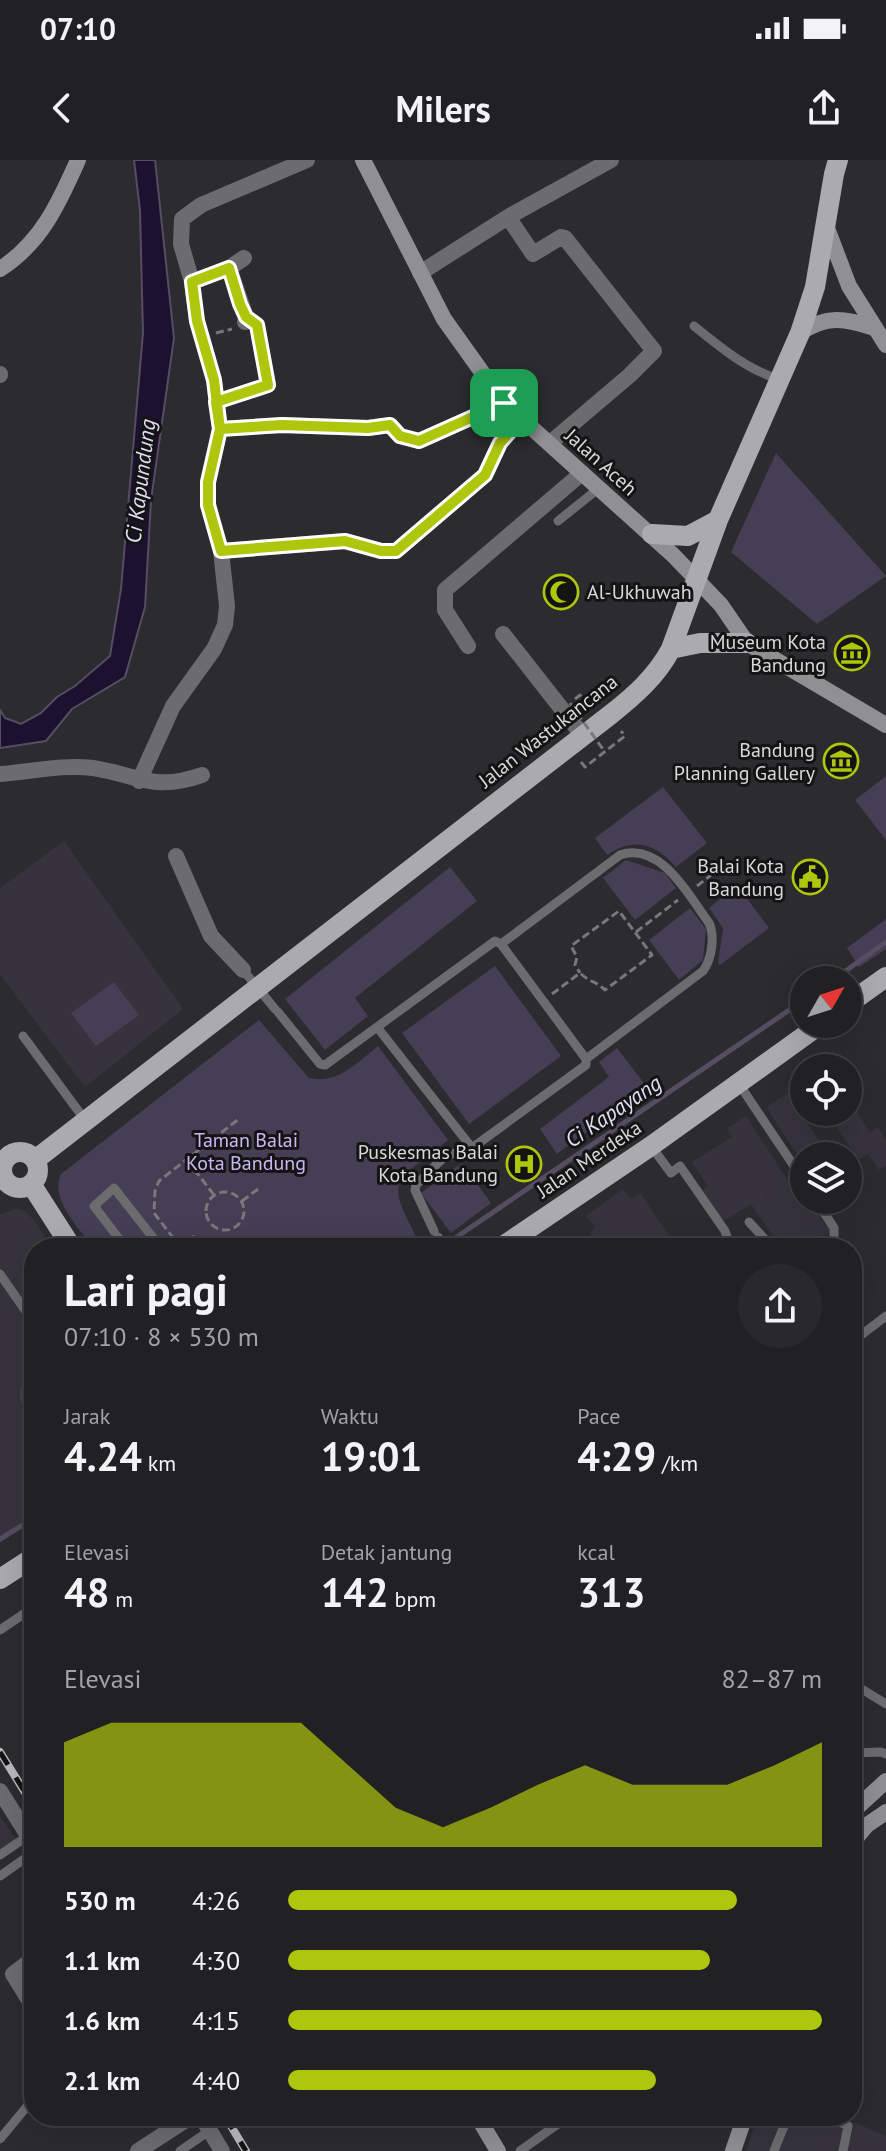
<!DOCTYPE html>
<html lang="id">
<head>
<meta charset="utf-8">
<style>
  body { margin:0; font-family:"PT Sans",sans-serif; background:#29282b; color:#f1f3f6; height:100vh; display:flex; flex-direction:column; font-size:30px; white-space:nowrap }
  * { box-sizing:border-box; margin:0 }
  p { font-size:26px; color:#a2a3a6 }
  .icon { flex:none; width:44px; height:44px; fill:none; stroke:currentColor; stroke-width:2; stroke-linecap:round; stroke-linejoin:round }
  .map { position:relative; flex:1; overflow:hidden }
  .sheet { position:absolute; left:24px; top:1078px; width:838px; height:888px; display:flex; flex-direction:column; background:#212023; border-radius:32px; box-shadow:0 8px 32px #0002,0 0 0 2px #3e3e41 }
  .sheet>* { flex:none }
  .needle { width:52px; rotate:51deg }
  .buttons { position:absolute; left:790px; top:806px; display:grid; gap:16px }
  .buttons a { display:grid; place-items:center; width:72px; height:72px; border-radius:50%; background:#212023; box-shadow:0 8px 32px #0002,0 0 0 2px #3e3e41; font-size:40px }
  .pin { position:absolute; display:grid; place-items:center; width:68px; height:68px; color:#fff; margin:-34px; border-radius:16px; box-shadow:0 4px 12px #0006 }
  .round { display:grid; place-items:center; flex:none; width:84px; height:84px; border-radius:42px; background:#29282b }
  .summary { display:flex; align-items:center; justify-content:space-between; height:136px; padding:0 40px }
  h1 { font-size:44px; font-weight:700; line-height:60px }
  .metrics { display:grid; grid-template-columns:repeat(3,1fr); gap:12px; height:136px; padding:8px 40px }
  .metrics div { display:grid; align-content:center }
  .metrics b { font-size:40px; font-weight:700 }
  .metrics small { font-size:22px; font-weight:400 }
  .metrics p { font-size:22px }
  .chart { height:224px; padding:16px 40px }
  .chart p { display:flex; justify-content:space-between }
  .chart svg { width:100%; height:144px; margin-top:8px; fill:#aec60c; opacity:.7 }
  ul { padding:0 40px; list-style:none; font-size:26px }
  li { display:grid; grid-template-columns:128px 96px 1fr; align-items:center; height:60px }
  li i { height:20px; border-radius:10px; background:#aec60c }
  .status { display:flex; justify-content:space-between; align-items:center; height:56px; padding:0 40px; background:#212023; direction:ltr }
  .status svg { height:22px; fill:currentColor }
  header { display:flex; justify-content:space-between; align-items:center; height:104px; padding:0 40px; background:#212023; font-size:36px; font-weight:700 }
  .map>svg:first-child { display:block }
  .built { fill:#36333d }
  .green { fill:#453e55 }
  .water { fill:#1c112e; stroke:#554d62; stroke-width:2 }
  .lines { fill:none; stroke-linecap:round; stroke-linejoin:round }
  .stream { stroke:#554d62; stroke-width:5 }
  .path { stroke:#78777a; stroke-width:3; stroke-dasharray:8 4; stroke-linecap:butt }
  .lane { stroke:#6c6b6d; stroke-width:9 }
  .street { stroke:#6c6b6d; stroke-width:16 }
  .secondary { stroke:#908f92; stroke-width:16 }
  .primary { stroke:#abaaaf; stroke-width:20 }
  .rail-casing { stroke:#b9b9bb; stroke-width:8 }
  .rail { stroke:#141415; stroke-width:5; stroke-dasharray:15; stroke-linecap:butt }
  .path-bridge { stroke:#78777a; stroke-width:3; stroke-dasharray:8 4; stroke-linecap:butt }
  .route-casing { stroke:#fff; stroke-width:16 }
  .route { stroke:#aec60c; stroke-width:10 }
  .labels { text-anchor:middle; stroke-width:6; stroke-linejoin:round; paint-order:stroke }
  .street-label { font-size:20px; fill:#d9d9db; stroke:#141415 }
  .poi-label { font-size:20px; fill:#d9d9db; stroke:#141415; text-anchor:end }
  .park-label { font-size:20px; fill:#cab8f5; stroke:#141415 }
  .water-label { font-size:22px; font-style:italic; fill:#e4ddf6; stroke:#141415 }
</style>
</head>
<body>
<div class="status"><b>07:10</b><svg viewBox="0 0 49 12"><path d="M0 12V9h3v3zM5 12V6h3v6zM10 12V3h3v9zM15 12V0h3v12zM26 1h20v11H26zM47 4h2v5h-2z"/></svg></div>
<header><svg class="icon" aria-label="back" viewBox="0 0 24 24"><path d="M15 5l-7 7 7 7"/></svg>Milers<svg class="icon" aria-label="share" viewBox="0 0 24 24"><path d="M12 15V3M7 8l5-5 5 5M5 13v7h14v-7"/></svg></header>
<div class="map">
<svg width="886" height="1991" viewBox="0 0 886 1991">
  <rect width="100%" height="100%" fill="#2c2b2f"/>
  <path class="built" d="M 64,681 L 183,849 L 85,927 L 0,814 L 0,728 Z
    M 788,933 L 820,982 L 798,996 L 766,947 Z
    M 848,938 L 870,972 L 878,967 L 886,980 L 886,1006 L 879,1010 L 868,994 L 858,1000 L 827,952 L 848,952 Z
    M 746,956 L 787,1019 L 795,1015 L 804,1028 L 804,1040 L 812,1040 L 833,1070 L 807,1088 L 781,1088 L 751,1044 L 722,1062 L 702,1031 L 708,1026 L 692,1002 L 732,977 L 727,968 Z
    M 623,1029 L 631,1039 L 640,1033 L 671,1078 L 656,1088 L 601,1088 L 590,1073 L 595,1067 L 586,1056 Z
    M 16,1049 L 25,1051 L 34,1060 L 52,1088 L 34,1088 L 34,1360 L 0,1383 L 0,1054 Z
    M 0,1656 L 21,1686 L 0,1699 Z
    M 757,1956 L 840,1956 L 886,1976 L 886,1991 L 746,1991 Z"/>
  <path class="green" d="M 776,293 L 886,416 L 817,464 L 731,392 Z
    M 886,616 L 886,680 L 855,640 Z
    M 663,627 L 707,683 L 676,707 C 655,683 633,677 607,695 L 595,678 Z
    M 626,700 L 665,713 L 676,728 L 635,760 L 603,718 Z
    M 450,707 L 477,741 L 355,838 L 368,856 L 325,890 L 285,839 Z
    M 737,725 L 769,768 L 720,805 L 718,803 L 723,768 L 709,748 Z
    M 690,748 L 706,769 L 703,800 L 679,820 L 649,780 Z
    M 886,759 L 886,789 L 859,807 L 847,788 Z
    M 495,806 L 561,896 L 469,964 L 402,873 Z
    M 114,822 L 139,855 L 96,886 L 71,853 Z
    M 259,860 L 309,918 C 337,925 358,902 378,886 L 448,980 C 388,1028 386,1017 422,1088 L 93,1088 C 79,1067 49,1039 61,1014 Z
    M 617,888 L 647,927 L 557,994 L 540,969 L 609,917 L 599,902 Z
    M 462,1003 L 491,1043 L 451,1073 L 421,1033 Z
    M 24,1219 L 34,1233 L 34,1263 C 22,1248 15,1238 24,1219 Z"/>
  <path class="water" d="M 134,0 L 155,0 L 174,178 L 151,340 L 145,447 L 125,517 L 72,549 L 46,581 L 0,588 L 0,550 L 5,558 L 21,564 L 41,553 L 57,537 L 75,526 L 110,496 L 121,429 L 143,173 L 140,50 Z"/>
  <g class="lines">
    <path class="stream" d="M 833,820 L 886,782
      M 445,1085 L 804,840
      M 0,1379 L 34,1358"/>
    <path class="path" d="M 216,173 L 232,169
      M 575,539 L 580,535 L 586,543
      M 581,602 L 585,607 L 625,576 L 621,571
      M 697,726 L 711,715
      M 636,772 L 678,740
      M 552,834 L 580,813 C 588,821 597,822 605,830 L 652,795 L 619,751 L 571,786 L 577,797 L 575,805 L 580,813
      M 187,1000 L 214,1035
      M206 1051a19 19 0 1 1 38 0a19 19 0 1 1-38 0Z
      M 242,1041 L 258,1029
      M 179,1088 L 194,1076
      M 181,1088 L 154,1053 L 155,1031 L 159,1021 L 240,958"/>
    <path class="lane" d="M 694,166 C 720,187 746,209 778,219
      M 558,361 L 599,328
      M 501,784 L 620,695 C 661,681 689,736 709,763 C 715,776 712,799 703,811 L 586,899
      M 243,810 L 275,849
      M 278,852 L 320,904 L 325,905 L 495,781 L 501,784 L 586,899 L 586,905 L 472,988 L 445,996 L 416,1025 L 415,1030 L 434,1071
      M 377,867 L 472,988
      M 23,876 L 85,960
      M 739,924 L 804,1021
      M 651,986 L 671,1013 L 680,1006 L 725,1071 L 727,1077 L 715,1088
      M 816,1040 L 834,1068 L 834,1080 L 824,1088
      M 749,1062 L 773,1088
      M 438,1077 L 445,1088
      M 126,1088 L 94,1046 L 114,1028 L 161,1088
      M 0,1114 L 34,1163
      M 852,1182 L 886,1156
      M 0,1470 L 34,1447
      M 852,1523 L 886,1544
      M 852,1593 L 881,1592 L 886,1594
      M 0,1695 L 29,1675
      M 0,1716 L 34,1692
      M 852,1771 L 852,1778
      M 718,1956 L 743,1963
      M 828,1956 L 848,1966 L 843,1991
      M 0,1979 L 34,1938
      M 180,1991 L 209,1971
      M 520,1991 L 569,1956
      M 774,1991 L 788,1956"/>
    <path class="street" d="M 508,57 L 533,94 L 561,77 L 565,78 L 654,191 L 630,215 L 550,283
      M 229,108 L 246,157 L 245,162
      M 420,113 L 508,57 L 611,0
      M 192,122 L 229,108 L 244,98
      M 0,214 L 0,215
      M 216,242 L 268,225 L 257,165 L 246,157
      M 220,269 L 282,265 L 368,268 L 390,265 L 400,276 L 419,281 L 504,243
      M 221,391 L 345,381 L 381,391 L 396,391 L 485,315 L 500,283 L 522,258
      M 503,474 L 583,576
      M 468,486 L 445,450 L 445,430 L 582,313
      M 0,614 C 29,612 64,604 93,608 C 138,615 154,632 202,615
      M 139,621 L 173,546 L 214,489 L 225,465 L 227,446 L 221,391 L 208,345 L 208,322 L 220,269 L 214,220 L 197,161 L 192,122 L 181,84 L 182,59 L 201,45 L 307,0
      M 176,696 L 211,776 L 243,810
      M 0,1631 L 34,1685
      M 34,1798 L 13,1814 L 34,1848
      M 201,1956 L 222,1991
      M 138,1991 L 192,1956"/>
    <path class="secondary" d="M 363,0 L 444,159 L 504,243 L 673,395 L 721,445 L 747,483 L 886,565
      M 827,68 L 849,126 L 886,185
      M 0,109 C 41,83 59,43 78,0
      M 800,173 C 826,155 845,158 874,168
      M 852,1652 L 886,1621
      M 852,1683 L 867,1665 L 886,1652
      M 477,1956 L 498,1991
      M 733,1991 L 745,1956"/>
    <path class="primary" d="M 652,374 L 688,376 L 718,360
      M 671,489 L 700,483 L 747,483
      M 848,844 L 886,817
      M2 1010a18 18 0 1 1 36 0a18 18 0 1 1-36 0Z
      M 35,1000 L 610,555 C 634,536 656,517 671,489 L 718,360 L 800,173 L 815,127 L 834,14 L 838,0
      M 31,1024 L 72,1088
      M 500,1088 L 651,986 L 821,864
      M 0,1419 L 34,1397"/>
    <g class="rail-casing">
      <path id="rail" d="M 0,1592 L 34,1647
        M 225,1956 L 246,1991"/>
    </g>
    <use href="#rail" class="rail"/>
    <path class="path-bridge" d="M 570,543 L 605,592"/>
  </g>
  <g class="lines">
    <g class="route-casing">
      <path id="route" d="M 504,243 L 419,281 L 400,276 L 390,265 L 368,268 L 282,265 L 220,269 L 216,242 L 268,225 L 257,165 L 246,157 L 240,144 L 229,108 L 192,122 L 197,161 L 214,220 L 220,269 L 208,322 L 208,345 L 221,391 L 345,381 L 381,391 L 396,391 L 485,315 L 500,283 L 522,258 L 504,243"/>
    </g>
    <use href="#route" class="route"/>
  </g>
  <defs>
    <g id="mosque-ring" transform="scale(1.8)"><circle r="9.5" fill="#141415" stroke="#aec60c" stroke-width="1.5"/><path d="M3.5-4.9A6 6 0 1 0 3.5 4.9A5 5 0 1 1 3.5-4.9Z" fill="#aec60c"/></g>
    <g id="museum-ring" transform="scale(1.8)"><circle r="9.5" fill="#141415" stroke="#aec60c" stroke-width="1.5"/><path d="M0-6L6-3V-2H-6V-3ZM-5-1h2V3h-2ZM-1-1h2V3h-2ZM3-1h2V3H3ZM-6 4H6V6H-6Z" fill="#aec60c"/></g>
    <g id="civic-ring" transform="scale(1.8)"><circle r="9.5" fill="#141415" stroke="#aec60c" stroke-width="1.5"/><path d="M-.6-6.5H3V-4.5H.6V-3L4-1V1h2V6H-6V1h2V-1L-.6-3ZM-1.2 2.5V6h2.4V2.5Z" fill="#aec60c"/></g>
    <g id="hospital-ring" transform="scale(1.8)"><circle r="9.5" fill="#141415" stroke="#aec60c" stroke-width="1.5"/><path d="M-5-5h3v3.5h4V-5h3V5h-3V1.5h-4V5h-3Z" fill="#aec60c"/></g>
  </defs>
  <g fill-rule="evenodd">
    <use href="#mosque-ring" x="561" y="432"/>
    <use href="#museum-ring" x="852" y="493"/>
    <use href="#museum-ring" x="841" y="601"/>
    <use href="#civic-ring" x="810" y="717"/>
    <use href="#hospital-ring" x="524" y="1004"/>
  </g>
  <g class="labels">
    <g class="street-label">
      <text transform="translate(601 302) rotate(42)" y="7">Jalan Aceh</text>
      <text transform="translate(548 571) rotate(-38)" y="7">Jalan Wastukancana</text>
      <text transform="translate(589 999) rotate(-34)" y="7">Jalan Merdeka</text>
    </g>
    <g class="poi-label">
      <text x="587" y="439" text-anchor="start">Al-Ukhuwah</text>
      <text x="826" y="489">Museum Kota<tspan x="826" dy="23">Bandung</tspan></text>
      <text x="815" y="597">Bandung<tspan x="815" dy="23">Planning Gallery</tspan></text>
      <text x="784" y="713">Balai Kota<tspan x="784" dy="23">Bandung</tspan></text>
      <text x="498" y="999">Puskesmas Balai<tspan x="498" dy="23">Kota Bandung</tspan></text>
    </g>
    <g class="park-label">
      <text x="246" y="987">Taman Balai<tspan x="246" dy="23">Kota Bandung</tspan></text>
    </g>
    <g class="water-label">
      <text transform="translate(140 321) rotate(-83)" y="8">Ci Kapundung</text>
      <text transform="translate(613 951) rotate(-34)" y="8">Ci Kapayang</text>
    </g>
  </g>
</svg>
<div class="buttons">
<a><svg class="needle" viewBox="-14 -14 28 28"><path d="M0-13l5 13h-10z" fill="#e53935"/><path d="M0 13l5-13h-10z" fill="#a2a3a6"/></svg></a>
<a><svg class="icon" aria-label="locate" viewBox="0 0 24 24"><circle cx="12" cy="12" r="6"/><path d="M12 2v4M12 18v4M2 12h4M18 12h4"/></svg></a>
<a><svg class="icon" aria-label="layers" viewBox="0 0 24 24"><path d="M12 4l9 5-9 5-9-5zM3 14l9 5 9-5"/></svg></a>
</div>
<div class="pin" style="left:504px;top:243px;background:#1e9e55"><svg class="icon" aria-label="arrive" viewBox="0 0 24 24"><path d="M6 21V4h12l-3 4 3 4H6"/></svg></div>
<section class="sheet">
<div class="summary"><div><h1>Lari pagi</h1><p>07:10 · 8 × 530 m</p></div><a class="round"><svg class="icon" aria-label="share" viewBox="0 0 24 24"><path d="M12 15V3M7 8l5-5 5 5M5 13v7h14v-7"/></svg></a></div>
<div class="metrics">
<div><p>Jarak</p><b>4.24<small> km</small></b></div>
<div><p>Waktu</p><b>19:01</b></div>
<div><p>Pace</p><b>4:29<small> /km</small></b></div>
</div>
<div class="metrics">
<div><p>Elevasi</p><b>48<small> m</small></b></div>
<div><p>Detak jantung</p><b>142<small> bpm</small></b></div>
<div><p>kcal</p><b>313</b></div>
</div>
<div class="chart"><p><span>Elevasi</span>82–87 m</p>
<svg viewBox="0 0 160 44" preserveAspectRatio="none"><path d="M0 44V12L10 6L20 6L30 6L40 6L50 6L60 19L70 32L80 38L90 32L100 25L110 19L120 25L130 25L140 25L150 19L160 12V44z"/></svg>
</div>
<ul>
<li><b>530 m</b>4:26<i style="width:84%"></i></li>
<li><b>1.1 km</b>4:30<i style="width:79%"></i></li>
<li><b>1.6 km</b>4:15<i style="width:100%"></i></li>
<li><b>2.1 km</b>4:40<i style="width:69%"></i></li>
</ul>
</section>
</div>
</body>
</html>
